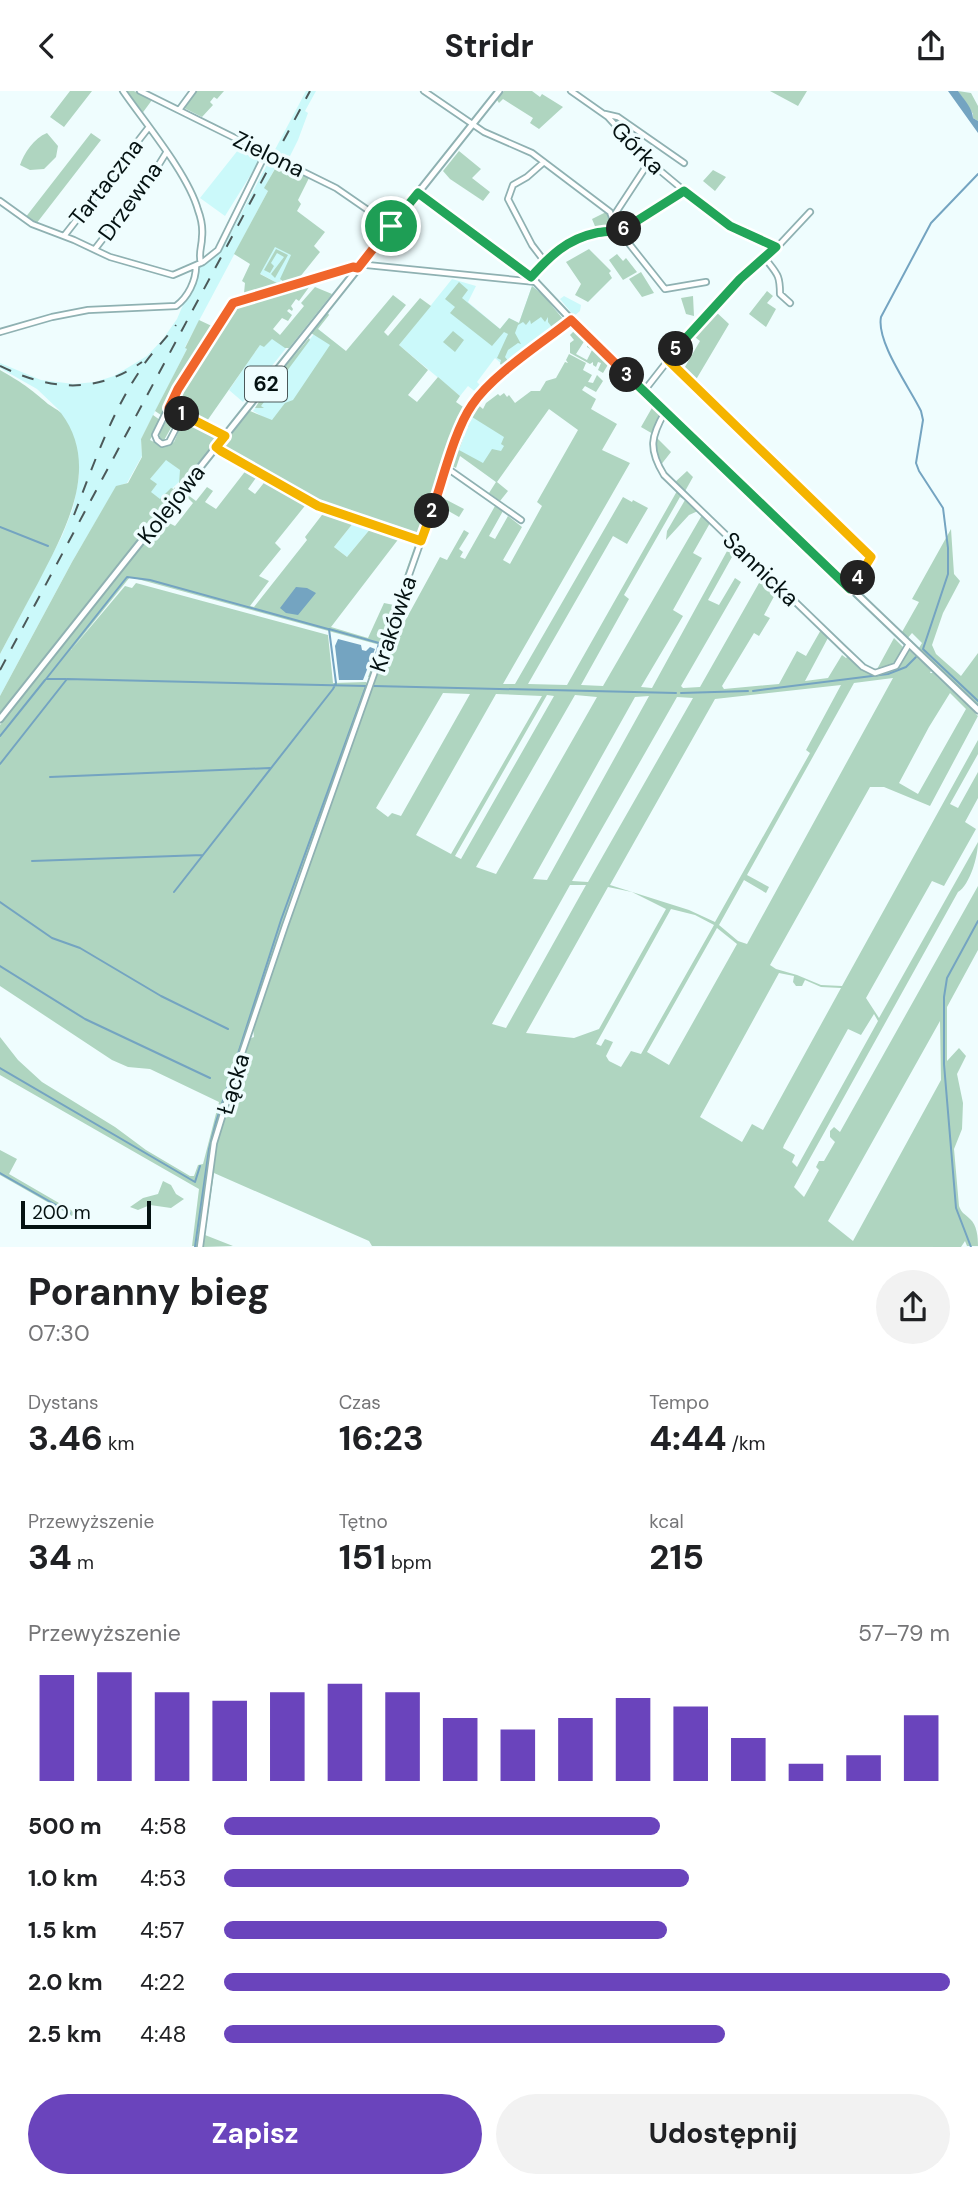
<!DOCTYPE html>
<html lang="pl">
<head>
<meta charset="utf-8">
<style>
  body { margin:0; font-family:"DM Sans",sans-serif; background:#f2f2f2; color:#202124; height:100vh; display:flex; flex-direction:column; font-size:26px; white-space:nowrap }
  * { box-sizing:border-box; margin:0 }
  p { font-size:23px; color:#757577 }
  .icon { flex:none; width:38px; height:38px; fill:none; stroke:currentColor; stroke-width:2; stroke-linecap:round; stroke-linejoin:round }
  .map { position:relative; height:1156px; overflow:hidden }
  .side { display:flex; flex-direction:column; background:#fff; flex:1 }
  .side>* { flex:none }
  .scale { position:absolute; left:21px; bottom:18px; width:130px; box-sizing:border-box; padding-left:7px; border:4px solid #051212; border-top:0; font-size:19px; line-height:24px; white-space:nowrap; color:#051212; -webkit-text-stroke:5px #effdfe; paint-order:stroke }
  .pin { position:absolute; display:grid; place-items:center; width:60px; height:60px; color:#fff; margin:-30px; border:4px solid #fff; border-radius:50%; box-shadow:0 2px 7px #0007 }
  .km { position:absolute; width:35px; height:35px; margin:-18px; border-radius:50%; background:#222; color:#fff; font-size:19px; line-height:35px; text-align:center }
  .round { display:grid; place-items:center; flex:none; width:74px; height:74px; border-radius:37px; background:#f2f2f2 }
  .overview { display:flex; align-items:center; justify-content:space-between; height:119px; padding:0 28px }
  h1 { font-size:38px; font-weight:700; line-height:52px }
  .stats { display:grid; grid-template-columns:repeat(3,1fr); gap:10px; height:119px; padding:7px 28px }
  .stats div { display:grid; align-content:center }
  .stats b { font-size:35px; font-weight:700 }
  .stats small { font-size:19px; font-weight:400 }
  .stats p { font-size:19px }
  .chart { height:196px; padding:14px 28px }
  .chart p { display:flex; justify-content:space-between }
  .chart svg { width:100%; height:126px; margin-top:7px; stroke:#6a44bc; stroke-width:6 }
  .cta { display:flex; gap:14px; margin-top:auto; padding:14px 28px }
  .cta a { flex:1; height:80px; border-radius:42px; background:#6a44bc; color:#fff; font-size:28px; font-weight:700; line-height:80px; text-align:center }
  .cta a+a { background:#f2f2f2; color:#202124 }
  ul { padding:0 28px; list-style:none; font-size:23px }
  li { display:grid; grid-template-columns:112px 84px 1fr; align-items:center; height:52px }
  li i { height:18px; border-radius:9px; background:#6a44bc }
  header { display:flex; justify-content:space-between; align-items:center; height:91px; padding:0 28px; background:#fff; font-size:32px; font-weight:700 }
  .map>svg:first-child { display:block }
  .built { fill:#cbf9fa }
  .green { fill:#afd5c0; fill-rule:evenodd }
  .water { fill:#74a4c1 }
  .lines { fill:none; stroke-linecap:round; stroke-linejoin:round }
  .stream { stroke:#74a4c1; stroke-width:2 }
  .minor-casing { stroke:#8fb1b2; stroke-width:8 }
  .major-casing { stroke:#8fb1b2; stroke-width:9 }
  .minor { stroke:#fff; stroke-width:4.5 }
  .major { stroke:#fff; stroke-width:5 }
  .rail { stroke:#4c5959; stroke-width:2; stroke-dasharray:12 12; stroke-linecap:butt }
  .split-1-casing { stroke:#fff; stroke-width:14 }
  .split-2-casing { stroke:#fff; stroke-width:14 }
  .split-3-casing { stroke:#fff; stroke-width:14 }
  .split-4-casing { stroke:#fff; stroke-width:14 }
  .split-5-casing { stroke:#fff; stroke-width:14 }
  .split-6-casing { stroke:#fff; stroke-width:14 }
  .split-7-casing { stroke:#fff; stroke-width:14 }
  .split-1 { stroke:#f0652b; stroke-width:9 }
  .split-2 { stroke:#f5b400; stroke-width:9 }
  .split-3 { stroke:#f0652b; stroke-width:9 }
  .split-4 { stroke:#22a559; stroke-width:9 }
  .split-5 { stroke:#f5b400; stroke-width:9 }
  .split-6 { stroke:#22a559; stroke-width:9 }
  .split-7 { stroke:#22a559; stroke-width:9 }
  .labels { text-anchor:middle; stroke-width:7; stroke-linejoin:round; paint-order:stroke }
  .shield { fill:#effdfe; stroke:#4b5859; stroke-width:2 }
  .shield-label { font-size:21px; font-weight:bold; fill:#051212 }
  .street-label { font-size:23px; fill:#051212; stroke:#effdfe }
</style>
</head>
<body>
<header><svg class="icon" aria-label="back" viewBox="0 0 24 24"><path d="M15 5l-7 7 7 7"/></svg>Stridr<svg class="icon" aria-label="share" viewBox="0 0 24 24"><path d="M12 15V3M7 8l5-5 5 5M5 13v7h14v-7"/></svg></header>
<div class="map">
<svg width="978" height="1156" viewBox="0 0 978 1156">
  <rect width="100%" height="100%" fill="#effdfe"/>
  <path class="built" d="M 306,0 L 316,0 L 305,20 L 308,22 L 298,49 L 288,69 L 281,66 L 265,96 L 268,100 L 185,256 L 187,258 L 141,348 L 142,365 L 127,392 L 116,396 L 72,471 L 0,605 L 0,563 L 62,445 L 73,417 L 79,385 L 76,353 L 59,319 L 37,298 L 0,277 L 0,272 L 41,289 L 74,293 L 95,291 L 114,285 L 147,265 L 163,248 L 177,228 L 199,176 L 218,163 L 223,157 Z
    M 242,54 L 263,64 L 225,125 L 200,107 Z
    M 274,148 L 297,161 L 279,193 L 257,181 Z
    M 452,188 L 476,195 L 468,211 L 500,238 L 509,227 L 519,232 L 532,195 L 543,204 L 563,228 L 563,232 L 505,276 L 495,267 L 477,291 L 482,296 L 477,302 L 468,295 L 460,305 L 399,254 Z
    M 564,205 L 581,214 L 580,220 L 574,225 L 560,208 Z
    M 318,238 L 339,255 L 277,334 L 253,320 Z
    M 270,239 L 287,256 L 243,311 L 229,299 Z
    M 474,320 L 526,350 L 496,391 L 458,362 Z
    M 166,368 L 180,379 L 180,390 L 160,409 L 150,401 L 150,388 Z
    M 354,431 L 371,437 L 347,466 L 334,456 Z"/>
  <path class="green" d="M 70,0 L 92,0 L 64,36 L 50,26 Z
    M 125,0 L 134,0 L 152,9 L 141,24 Z
    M 196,0 L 224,0 L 217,8 L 214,6 L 210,11 L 213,14 L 202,26 L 184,17 Z
    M 504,0 L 532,0 L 540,6 L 542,3 L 563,16 L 539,38 L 530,32 L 533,27 L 503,8 L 499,12 L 497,9 Z
    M 770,0 L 807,0 L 798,15 Z
    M 958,0 L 971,2 L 978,15 L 978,30 L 973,27 L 973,23 Z
    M 47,42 L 58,55 L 56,66 L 44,78 L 30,79 L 20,74 C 24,62 34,47 47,42 Z
    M 91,42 L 101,49 L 36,133 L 25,127 Z
    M 459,60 L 481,78 L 472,87 L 490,101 L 483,110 L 450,88 L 443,80 Z
    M 279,71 L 309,87 L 298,109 L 301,113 L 297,120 L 325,141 L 314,155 L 320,161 L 295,192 L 285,192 L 280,188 L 291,164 L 275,156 L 260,183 L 279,193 L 277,197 L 250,205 L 244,202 L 245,192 L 242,190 L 250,173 L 234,163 L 268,100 L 264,97 Z
    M 713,79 L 726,86 L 715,100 L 703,90 Z
    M 606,121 L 613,137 L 597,140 L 592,128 Z
    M 276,158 L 288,164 L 275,187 L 271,183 L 284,166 L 277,162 L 271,172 L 274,175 L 270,182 L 264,179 Z
    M 589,158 L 611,180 L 609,182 L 612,187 L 588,211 L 575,204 L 581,193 L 566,171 Z
    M 617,163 L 623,170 L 626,167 L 637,181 L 623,189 L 609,169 Z
    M 641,181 L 654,202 L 642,206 L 629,188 Z
    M 315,188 L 299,210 L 296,208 L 291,215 L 293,218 L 292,220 L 289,218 L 287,220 L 292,224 L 288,230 L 282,227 L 273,238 L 280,244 L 304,215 L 301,212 L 315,196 L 332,203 L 289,257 L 285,257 L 272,248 L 264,256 L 260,254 L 207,330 L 178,319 L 178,316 L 172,313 L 178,300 L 213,247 C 221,239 222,230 229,222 C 233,217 238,216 242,210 Z
    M 459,191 L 468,199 L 462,207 L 500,238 L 509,227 L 519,232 L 532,195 L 543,204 L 563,228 L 563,232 L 554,239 L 548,231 L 548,226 L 545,231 L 541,226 L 531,233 L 530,229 L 526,234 L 523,231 L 518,234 L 515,242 L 521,253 L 518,252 L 508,259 L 505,266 L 509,271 L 523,260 L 523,256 L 528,259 L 506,277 L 500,273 L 501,269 L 497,267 L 508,243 L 504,241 L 492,255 L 450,222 L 455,216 L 445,208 Z
    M 767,200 L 773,205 L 767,212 L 776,218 L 766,236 L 749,223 Z
    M 393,204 L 406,214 L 384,241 L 388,245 L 420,207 L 431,215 L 399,254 L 428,279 L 408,304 L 417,311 L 438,286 L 460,305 L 456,311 L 466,318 L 417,447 L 318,413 L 221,356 L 250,320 L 272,329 L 285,312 L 293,309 L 330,254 L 311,242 L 328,222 L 329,224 L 318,238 L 346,260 Z
    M 693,205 L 694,225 L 686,223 L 681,207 Z
    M 714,219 L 729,233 L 694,292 L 682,281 L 700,250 L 691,243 Z
    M 199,229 L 216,237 L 161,324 L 155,320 L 187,258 L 185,257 Z
    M 575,239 L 582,246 L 582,249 L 585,249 L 576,263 L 587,269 L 592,259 L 587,256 L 587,250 L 609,272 L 603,282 L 598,279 L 601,272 L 598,271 L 596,276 L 593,274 L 593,271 L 590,273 L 570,262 L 570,252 L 574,249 L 570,244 Z
    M 453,240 L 464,249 L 455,261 L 443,251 Z
    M 309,247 L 310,249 L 261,315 L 264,317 L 255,317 L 269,295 Z
    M 569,263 L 586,272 L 583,279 L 592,284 L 588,291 L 593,292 L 597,284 L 603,290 L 596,301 L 585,295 L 582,299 L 596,308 L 591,318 L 617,333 L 602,359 L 630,372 L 503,593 L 515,593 L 623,406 L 632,411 L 633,409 L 648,417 L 627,453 L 613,445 L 528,593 L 567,594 L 677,400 L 698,420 L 689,424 L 666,449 L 667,440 L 685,409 L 680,406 L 624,504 L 629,508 L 581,594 L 603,595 L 702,424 L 710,432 L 693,462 L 702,467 L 673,519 L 683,525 L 641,596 L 652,597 L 732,451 L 737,457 L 708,509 L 719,514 L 735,487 L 741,491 L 681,595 L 683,597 L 700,596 L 763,485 L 778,498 L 764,524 L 770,527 L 759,545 L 754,542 L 722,595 L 724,598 L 779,593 L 797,560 L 806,565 L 822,537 L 829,545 L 805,590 L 828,587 L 842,564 L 846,567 L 849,564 L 860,575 L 874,583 C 895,579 897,579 905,559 L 908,558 L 931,580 L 930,582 L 933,582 L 978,625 L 930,715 L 884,696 L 870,696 L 770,874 L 776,878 L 797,884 L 821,894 L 842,895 L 978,649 L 978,663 L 950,713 L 958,717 L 978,681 L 978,707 L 965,731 L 976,738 L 944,795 L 932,790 L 866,907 L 879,927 L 978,751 C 978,765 970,794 958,801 L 794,1096 L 804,1106 L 819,1079 L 816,1076 L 819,1070 L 824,1070 L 835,1051 L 830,1046 L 830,1040 L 834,1036 L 840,1041 L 978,795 L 978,859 L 947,916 L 947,970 L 959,957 L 966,965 L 957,983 L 963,1012 L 962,1038 L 954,1058 L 959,1115 C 962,1123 964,1122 970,1128 C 977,1134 978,1146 978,1155 L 967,1155 L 965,1150 L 961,1156 L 372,1155 L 369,1150 L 214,1082 L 205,1144 L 233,1155 L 202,1156 L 216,1055 L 249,948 L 254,946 L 253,937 L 263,905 L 386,555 L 393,552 L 440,466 L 447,469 L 464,439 L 469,442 L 459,458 L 463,461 L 460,466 L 465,468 L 495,415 L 503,420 L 489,445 L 495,448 L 508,425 L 522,436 L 503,469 L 510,473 L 542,415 L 537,411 L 578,339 L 549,318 L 497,391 L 508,400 L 500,410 L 489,402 L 496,391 L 460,365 L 456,377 L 452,375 L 461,344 L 464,345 L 459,359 L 483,372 L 492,358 L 501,360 L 504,355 L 501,353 L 504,346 L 472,326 L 468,336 L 464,335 L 476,312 L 483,318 L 486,312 L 498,303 L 500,305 L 504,302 L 507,306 L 509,304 L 515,312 L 531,300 L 540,300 L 546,290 L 556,287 L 565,271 L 568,272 L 566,269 ZM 893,587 L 747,853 L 738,850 L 719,834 L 744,789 L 766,802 L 769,796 L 747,784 L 854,592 ZM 841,594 L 806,659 L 810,662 L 715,831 L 689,819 L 610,794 L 715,608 ZM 443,602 L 470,603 L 401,725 L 392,722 L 388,726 L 376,717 ZM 950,602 L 966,618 L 918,703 L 899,692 L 929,636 ZM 496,603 L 542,605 L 451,763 L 416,744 ZM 547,604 L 554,605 L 461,768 L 455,765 ZM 575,604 L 597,606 L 496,783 L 476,776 ZM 649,605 L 547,789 L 533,788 L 635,606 ZM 677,606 L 693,607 L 588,791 L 572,790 ZM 570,794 L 586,794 L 506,937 L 492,933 ZM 608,796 L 632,801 L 666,818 L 599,938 L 574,947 L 526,942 ZM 671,818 L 695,824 L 714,834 L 641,963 L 631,960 L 621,976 L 609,970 L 606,965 L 613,951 L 605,948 L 601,955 L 596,953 ZM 717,837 L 737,853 L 669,974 L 647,961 ZM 779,882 L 794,885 L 793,891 L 796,895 L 802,895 L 805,889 L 821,896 L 841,897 L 763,1039 L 752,1033 L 742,1051 L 700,1026 ZM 874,923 L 878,930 L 797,1076 L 792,1071 L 795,1064 L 783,1057 L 784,1054 L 848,938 L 861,944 ZM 940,930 L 941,989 L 853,1150 L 828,1130 Z
    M 0,279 C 21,291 30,297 48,313 C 52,316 57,318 61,322 C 102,376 64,441 38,492 C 25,515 13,539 0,563 Z
    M 653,315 L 662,323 L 653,343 L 641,336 Z
    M 175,323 L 179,326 L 176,328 L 163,351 L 160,348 L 159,341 L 170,324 Z
    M 153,324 L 160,329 L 150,349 L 164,356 L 174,351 L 184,328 L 210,340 L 217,349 L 182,392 L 179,392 L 180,379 L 166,369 L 150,388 L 157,393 L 151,401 L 160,408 L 171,397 L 174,398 L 175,396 L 176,401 C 167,412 145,435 140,446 L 0,622 L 0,605 L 72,471 L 116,395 L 128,392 L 142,366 L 141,348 Z
    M 655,345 L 671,361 L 660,375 L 655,362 Z
    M 247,378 L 258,384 L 248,398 L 255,403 L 267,388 L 308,411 L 275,452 L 281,458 L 259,485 L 269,490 L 250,515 L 254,516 L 307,449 L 305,446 L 325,420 L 354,431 L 334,456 L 347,466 L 371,437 L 400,446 L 331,536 L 368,547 L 384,512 L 394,514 L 416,451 L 417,452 L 371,586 L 368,586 L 380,554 L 130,486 L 71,559 L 125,495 L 132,497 L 136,492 L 328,544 L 333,592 L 366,591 L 369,594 L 254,917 L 210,1067 L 198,1155 L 192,1155 L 199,1098 L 0,984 L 0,946 L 18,969 L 42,991 L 115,1036 L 146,1059 L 190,1085 L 194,1085 L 198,1074 L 203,1073 L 219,1011 L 150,978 L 128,976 L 112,969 L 0,895 L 0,634 L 182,405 L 184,408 L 167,431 L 175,435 L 193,412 L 184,403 L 196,387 L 199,389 L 188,404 L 196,410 L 207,396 L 213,400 L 205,411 L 216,418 Z
    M 687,380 L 693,386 L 684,402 L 673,393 Z
    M 441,406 L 464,418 L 459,426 L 438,414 Z
    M 951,438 L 954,483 L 960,490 L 943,522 L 932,554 L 936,563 L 961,585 L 978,562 L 978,615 L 912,552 L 911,550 L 919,557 L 922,552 L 912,542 L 907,548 L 902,541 L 919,511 L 912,508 Z
    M 894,547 L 903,556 C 897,572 892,575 876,580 Z
    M 0,1059 L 17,1068 L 9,1083 L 71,1119 L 74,1122 L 72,1125 L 0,1084 Z
    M 163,1090 L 171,1094 L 176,1103 L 184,1108 L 171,1117 L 150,1114 L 138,1119 L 130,1116 L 143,1107 L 158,1103 Z"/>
  <path class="water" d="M 948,0 L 958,0 C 963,7 973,18 973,27 L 978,30 L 978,42 Z
    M 296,496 L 307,497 L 316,502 L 298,524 L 286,522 L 280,517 Z
    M 338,548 L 361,554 L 362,559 L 366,560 L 370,556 L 375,558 L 363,589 L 339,589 L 335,555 Z"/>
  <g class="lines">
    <path class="stream" d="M 978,83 L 931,132 L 881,226 C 876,251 910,297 921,320 L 923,329 L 916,372 L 919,380 L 943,417 L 948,457 L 948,483 L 923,558 L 978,610
      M 0,436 L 48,455
      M 66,588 L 46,588 L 127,486 L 150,489 L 328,538
      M 374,595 L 676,602
      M 753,600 L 888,583 L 906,576 L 916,566
      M 681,602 L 748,600
      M 0,645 L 45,589
      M 0,673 L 67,588 L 366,595
      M 50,686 L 270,677
      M 32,770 L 203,764
      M 174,801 L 333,598 L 336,592 L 329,538 L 379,552 L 374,571
      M 0,811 L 52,847 L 80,857 L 161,905 L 228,938
      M 0,875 L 85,928 L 210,987
      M 0,977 L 195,1091 L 200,1075
      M 0,1082 L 70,1122
      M 195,1156 L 209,1058 L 216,1031 L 281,829 L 366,595
      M 971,1156 L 956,1117 L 944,973 L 944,906 L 947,887 L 978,830"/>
    <g class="minor-casing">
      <path id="minor" d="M 123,0 C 145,32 188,83 198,119 C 201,127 203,137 202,146 C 202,156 198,162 201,172
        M 140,0 L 336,97 L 391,135
        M 424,0 L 484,41 L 532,62 L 610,121 L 617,140
        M 571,0 L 608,26 L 645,67 L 712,123 L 734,138 L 776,156
        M 179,19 L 193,0
        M 605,23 L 618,26 L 684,72
        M 544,71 L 527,86 L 513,94 L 508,108 L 532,154 L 545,171
        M 0,110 L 32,133 L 74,149 L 110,166 L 173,184 L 203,171 L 218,159 L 266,62
        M 613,126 L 649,71
        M 619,140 L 665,198 L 706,191
        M 64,145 L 149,36
        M 95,158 L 153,83 L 166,62
        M 764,166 C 777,183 780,183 780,203 L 790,212
        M 363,171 L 367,174 L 536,191
        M 531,186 L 555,161 L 568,152 L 593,143 L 622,139 L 684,100
        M 0,241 L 52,226 L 88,219 L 176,215 C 188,206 196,190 196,175
        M 668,269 L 871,466 L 850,497
        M 644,300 L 688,244 L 733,195 L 781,152 L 810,121
        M 169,317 L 183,324
        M 665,321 C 651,345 648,358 664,384 L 842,556 L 863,576 L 875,582 L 896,575 L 909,553
        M 225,345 L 183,324 L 169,351 L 162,353 L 157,349 L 155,344 L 178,297 L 233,212 L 353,176 L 358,177
        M 216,356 L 319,415 L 421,450
        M 447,377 L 521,429
        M 200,1156 L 214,1052 L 239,971 L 285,835 L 463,331 C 482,289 535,258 571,229"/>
    </g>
    <g class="major-casing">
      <path id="major" d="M 418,101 L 531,186 L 579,237 L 978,619
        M 0,628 L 499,0"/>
    </g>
    <use href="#minor" class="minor"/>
    <use href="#major" class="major"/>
    <path class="rail" d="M 0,275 C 50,299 95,304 142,271
      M 74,424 C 93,375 110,325 139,281 C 149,264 164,250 176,234
      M 0,579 L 310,0"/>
  </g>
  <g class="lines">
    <g class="split-1-casing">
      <path id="split-1" d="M 182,323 L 169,317 L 178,298 L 233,212 L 353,176 L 358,177 L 391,135"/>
    </g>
    <g class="split-2-casing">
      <path id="split-2" d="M 182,323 L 225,345 L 216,356 L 221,360 L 318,415 L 421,450 L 432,420"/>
    </g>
    <g class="split-3-casing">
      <path id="split-3" d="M 432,420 C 443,389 454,340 472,314 C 493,283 541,253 571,229 L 627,284"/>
    </g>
    <g class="split-4-casing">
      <path id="split-4" d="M 627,284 L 850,498 L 858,487"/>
    </g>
    <g class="split-5-casing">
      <path id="split-5" d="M 676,258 L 668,269 L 871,466 L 858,487"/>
    </g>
    <g class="split-6-casing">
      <path id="split-6" d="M 624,138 L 684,100 L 730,135 L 776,156 L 740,188 L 676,258"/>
    </g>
    <g class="split-7-casing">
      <path id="split-7" d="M 391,135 L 418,102 L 531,186 C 550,165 567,148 596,142 C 605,140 615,141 624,138"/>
    </g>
    <use href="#split-1" class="split-1"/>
    <use href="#split-2" class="split-2"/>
    <use href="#split-3" class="split-3"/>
    <use href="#split-4" class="split-4"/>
    <use href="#split-5" class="split-5"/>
    <use href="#split-6" class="split-6"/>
    <use href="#split-7" class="split-7"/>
  </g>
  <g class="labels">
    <rect class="shield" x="245" y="275.5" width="42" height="35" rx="5"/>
    <g class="shield-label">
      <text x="266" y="300">62</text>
    </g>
    <g class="street-label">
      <text transform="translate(638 57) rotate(45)" y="8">Górka</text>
      <text transform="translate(269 63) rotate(26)" y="8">Zielona</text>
      <text transform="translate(106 91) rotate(-52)" y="8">Tartaczna</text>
      <text transform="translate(130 110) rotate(-54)" y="8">Drzewna</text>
      <text transform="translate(171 413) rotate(-52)" y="8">Kolejowa</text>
      <text transform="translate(761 478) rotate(44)" y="8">Sannicka</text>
      <text transform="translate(393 533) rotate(-71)" y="8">Krakówka</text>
      <text transform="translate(233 993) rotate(-73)" y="8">Łącka</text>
    </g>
  </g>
</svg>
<div class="scale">200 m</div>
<div class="pin" style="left:391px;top:135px;background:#1e9e55"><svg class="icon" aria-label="arrive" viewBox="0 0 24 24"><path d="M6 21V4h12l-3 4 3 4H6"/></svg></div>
<b class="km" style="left:182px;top:323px">1</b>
<b class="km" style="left:432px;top:420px">2</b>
<b class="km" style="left:627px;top:284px">3</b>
<b class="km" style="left:858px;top:487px">4</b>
<b class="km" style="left:676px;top:258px">5</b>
<b class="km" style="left:624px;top:138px">6</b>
</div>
<section class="side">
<div class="overview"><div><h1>Poranny bieg</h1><p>07:30</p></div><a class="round"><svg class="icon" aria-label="share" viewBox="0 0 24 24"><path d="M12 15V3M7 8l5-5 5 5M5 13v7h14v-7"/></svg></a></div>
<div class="stats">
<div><p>Dystans</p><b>3.46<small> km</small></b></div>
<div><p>Czas</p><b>16:23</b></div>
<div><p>Tempo</p><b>4:44<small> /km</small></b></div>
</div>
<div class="stats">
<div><p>Przewyższenie</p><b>34<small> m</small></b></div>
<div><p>Tętno</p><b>151<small> bpm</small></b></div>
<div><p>kcal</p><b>215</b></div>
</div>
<div class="chart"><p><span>Przewyższenie</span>57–79 m</p>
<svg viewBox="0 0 160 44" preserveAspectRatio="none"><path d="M5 44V7M15 44V6M25 44V13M35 44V16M45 44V13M55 44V10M65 44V13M75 44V22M85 44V26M95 44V22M105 44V15M115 44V18M125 44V29M135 44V38M145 44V35M155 44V21"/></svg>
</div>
<ul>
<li><b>500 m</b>4:58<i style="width:60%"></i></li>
<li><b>1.0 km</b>4:53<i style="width:64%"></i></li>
<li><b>1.5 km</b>4:57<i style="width:61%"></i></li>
<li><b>2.0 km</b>4:22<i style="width:100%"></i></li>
<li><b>2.5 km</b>4:48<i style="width:69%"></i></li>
</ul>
<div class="cta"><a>Zapisz</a><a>Udostępnij</a></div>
</section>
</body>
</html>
